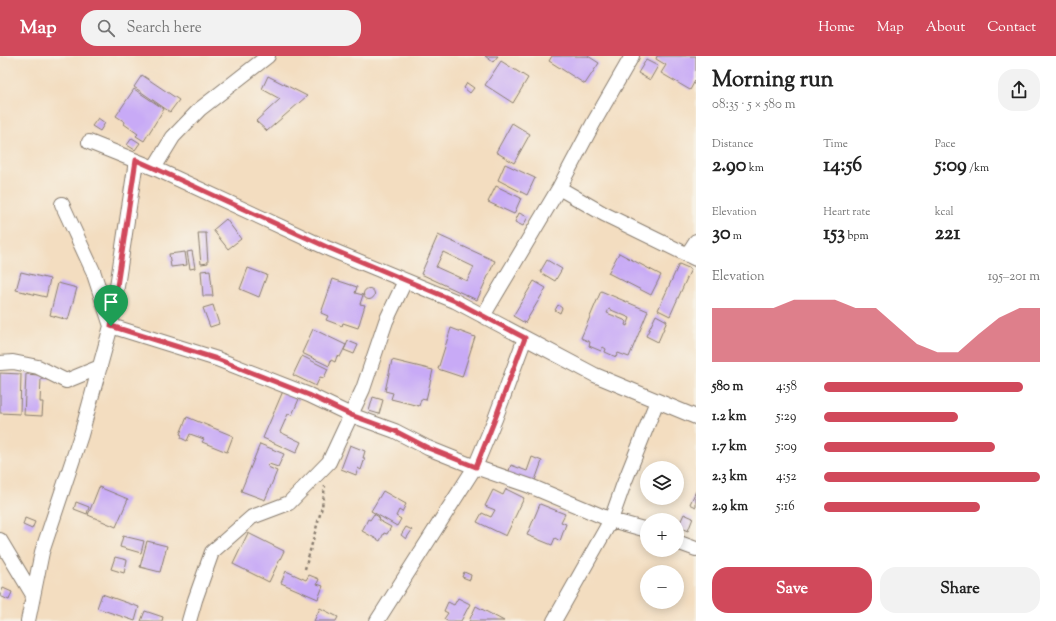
<!DOCTYPE html>
<html lang="en">
<head>
<meta charset="utf-8">
<style>
  body { margin:0; font-family:"Sorts Mill Goudy",serif; background:#f2f2f2; color:#222; height:100vh; display:flex; flex-direction:column; font-size:15px; white-space:nowrap }
  * { box-sizing:border-box; margin:0 }
  p { font-size:13px; color:#767676 }
  .icon { flex:none; width:22px; height:22px; fill:none; stroke:currentColor; stroke-width:2; stroke-linecap:round; stroke-linejoin:round }
  .map { position:relative; flex:1; overflow:hidden }
  .drawer { display:flex; flex-direction:column; background:#fff; width:360px }
  .drawer>* { flex:none }
  .controls { position:absolute; left:640px; top:405px; display:grid; gap:8px }
  .controls a { display:grid; place-items:center; width:44px; height:44px; border-radius:50%; background:#fff; box-shadow:0 2px 10px #0003; font-size:20px }
  .pin { position:absolute; display:grid; place-items:center; width:34px; height:34px; color:#fff; margin:-41px -17px; border-radius:50% 50% 50% 0; rotate:-45deg; box-shadow:0 0 4px #0007 }
  .pin .icon { rotate:45deg }
  .round { display:grid; place-items:center; flex:none; width:42px; height:42px; border-radius:16px; background:#f2f2f2 }
  .overview { display:flex; align-items:center; justify-content:space-between; height:68px; padding:0 16px }
  h1 { font-size:22px; font-weight:700; line-height:30px }
  .metrics { display:grid; grid-template-columns:repeat(3,1fr); gap:6px; height:68px; padding:4px 16px }
  .metrics div { display:grid; align-content:center }
  .metrics b { font-size:20px; font-weight:700 }
  .metrics small { font-size:11px; font-weight:400 }
  .metrics p { font-size:11px }
  .chart { height:112px; padding:8px 16px }
  .chart p { display:flex; justify-content:space-between }
  .chart svg { width:100%; height:72px; margin-top:4px; fill:#d1495b; opacity:.7 }
  .primary-button { display:flex; gap:8px; margin-top:auto; padding:8px 16px }
  .primary-button a { flex:1; height:46px; border-radius:16px; background:#d1495b; color:#fff; font-size:16px; font-weight:700; line-height:46px; text-align:center }
  .primary-button a+a { background:#f2f2f2; color:#222 }
  ul { padding:0 16px; list-style:none; font-size:13px }
  li { display:grid; grid-template-columns:64px 48px 1fr; align-items:center; height:30px }
  li i { height:10px; border-radius:5px; background:#d1495b }
  header { display:flex; align-items:center; gap:24px; box-sizing:border-box; height:56px; padding:0 20px; background:#d1495b; color:#fff }
  header strong { font-size:19px }
  nav { display:flex; gap:22px; margin-inline-start:auto; font-size:14px }
  .search { width:280px; height:36px; background:#f2f2f2; display:flex; align-items:center; gap:10px; box-sizing:border-box; padding:0 14px; border-radius:16px; color:#767676; font-size:15px }
  main { display:flex; flex:1; min-height:0 }
  .map>svg:first-child { display:block }
  .building { fill:#c8aaf6; fill-rule:evenodd }
  .lines { fill:none; stroke-linecap:round; stroke-linejoin:round }
  .minor-casing { stroke:#887c6e; stroke-width:16 }
  .path { stroke:#887c6e; stroke-width:2.5; stroke-dasharray:3 3; stroke-linecap:butt }
  .minor { stroke:#fff; stroke-width:14 }
  .route-casing { stroke:#fff; stroke-width:8 }
  .route { stroke:#d1495b; stroke-width:5 }
</style>
</head>
<body>
<header>
<strong>Map</strong>
<div class="search"><svg class="icon" aria-label="search" viewBox="0 0 24 24"><circle cx="10" cy="10" r="6"/><path d="M15 15l6 6"/></svg>Search here</div>
<nav><a>Home</a><a>Map</a><a>About</a><a>Contact</a></nav>
</header>
<main>
<div class="map">
<svg width="696" height="565" viewBox="0 0 696 565">
  <rect width="100%" height="100%" fill="#f7f3e8"/>
  <filter id="ink" filterUnits="userSpaceOnUse"><feTurbulence type="fractalNoise" baseFrequency=".025" numOctaves="2"/><feDisplacementMap in="SourceGraphic" scale="8" xChannelSelector="R" yChannelSelector="G"/><feConvolveMatrix kernelMatrix="1 2 1 2 8 2 1 2 1" color-interpolation-filters="sRGB"/></filter>
  <filter id="wash" filterUnits="userSpaceOnUse"><feTurbulence type="fractalNoise" baseFrequency=".012" numOctaves="4" result="noise"/><feDisplacementMap in="SourceGraphic" scale="16" xChannelSelector="R" yChannelSelector="G"/><feGaussianBlur stdDeviation="0.9" result="paint"/><feColorMatrix in="noise" values="0 0 0 0 0 0 0 0 0 0 0 0 0 0 0 0 0 1.4 0 .05"/><feComposite in="paint" operator="in"/></filter>
  <g filter="url(#wash)">
    <rect width="100%" height="100%" fill="#f3ddc0"/>
    <g id="blocks">
      <path class="building" d="M 485,0 L 498,0 L 493,6 Z
        M 552,0 L 588,0 L 599,7 L 585,28 L 549,5 Z
        M 657,0 L 696,0 L 696,23 L 690,34 L 661,17 L 666,9 L 656,3 Z
        M 646,4 L 658,10 L 650,24 L 638,17 Z
        M 501,5 L 528,22 L 513,47 L 485,29 Z
        M 142,19 L 179,44 L 170,56 L 134,31 Z
        M 268,20 L 307,40 L 267,75 L 256,65 L 280,43 L 262,33 Z
        M 467,27 L 474,32 L 470,37 L 464,32 Z
        M 134,33 L 164,53 L 144,85 L 136,80 L 138,78 L 124,68 L 125,66 L 116,60 Z
        M 98,62 L 105,67 L 100,75 L 92,70 Z
        M 512,67 L 530,78 L 514,107 L 496,96 Z
        M 132,82 L 140,87 L 135,94 L 127,89 Z
        M 505,108 L 535,122 L 527,139 L 498,124 Z
        M 496,130 L 521,142 L 514,158 L 488,146 Z
        M 519,157 L 528,161 L 523,170 L 515,166 Z
        M 226,163 L 241,183 L 228,193 L 213,174 Z
        M 198,177 L 206,177 L 208,207 L 201,208 Z
        M 438,179 L 495,205 L 477,244 L 421,218 ZM 443,196 L 474,211 L 467,225 L 436,211 Z
        M 192,195 L 195,212 L 190,213 L 187,196 Z
        M 185,196 L 187,209 L 171,211 L 169,198 Z
        M 619,197 L 661,219 L 651,239 L 608,217 Z
        M 547,204 L 562,213 L 555,225 L 540,216 Z
        M 679,208 L 691,213 L 670,260 L 658,254 Z
        M 248,212 L 267,219 L 259,241 L 240,233 Z
        M 210,214 L 213,240 L 203,240 L 201,215 Z
        M 21,216 L 50,223 L 46,241 L 16,234 Z
        M 333,223 L 357,231 L 355,237 L 363,239 L 360,248 L 365,249 L 358,272 L 343,267 L 342,270 L 326,264 L 328,260 L 321,257 Z
        M 534,225 L 546,232 L 525,267 L 513,260 Z
        M 58,227 L 77,232 L 68,264 L 50,259 Z
        M363.5 238a5.5 5.5 0 1 1 11 0a5.5 5.5 0 1 1-11 0Z
        M 601,235 L 648,255 L 629,301 L 618,297 L 616,301 L 605,296 L 606,293 L 603,291 L 601,295 L 589,290 L 590,286 L 581,282 ZM 609,253 L 630,262 L 627,270 L 625,269 L 626,266 L 624,264 L 607,257 Z
        M 213,249 L 219,268 L 210,271 L 203,252 Z
        M 558,249 L 562,252 L 560,257 L 555,254 Z
        M 656,259 L 667,265 L 658,286 L 646,280 Z
        M 451,272 L 475,281 L 462,321 L 438,313 Z
        M 313,273 L 346,289 L 340,301 L 337,300 L 335,306 L 331,304 L 329,310 L 302,297 Z
        M 348,285 L 358,289 L 354,298 L 344,294 Z
        M 302,300 L 328,313 L 324,322 L 320,321 L 316,330 L 293,319 Z
        M 392,304 L 433,314 L 426,344 L 421,343 L 419,350 L 391,343 L 393,337 L 385,335 Z
        M 0,317 L 21,318 L 20,358 L 0,357 Z
        M 26,318 L 50,320 L 49,324 L 41,323 L 40,346 L 43,346 L 42,360 L 24,359 Z
        M 283,335 L 299,343 L 292,359 L 288,358 L 280,376 L 301,386 L 296,397 L 263,382 Z
        M 373,341 L 383,344 L 379,358 L 369,355 Z
        M 187,361 L 233,380 L 227,396 L 202,386 L 204,383 L 190,378 L 187,385 L 181,382 L 182,379 L 180,378 Z
        M 260,388 L 284,398 L 278,411 L 269,408 L 268,411 L 277,415 L 265,444 L 241,435 Z
        M 350,389 L 365,395 L 363,402 L 365,402 L 361,414 L 358,412 L 356,419 L 341,413 Z
        M 532,401 L 542,405 L 533,430 L 507,420 L 511,409 L 527,415 Z
        M 99,431 L 128,443 L 116,471 L 88,459 Z
        M 506,433 L 524,442 L 506,480 L 477,466 L 482,457 L 491,461 L 495,454 L 485,450 L 493,434 L 503,439 Z
        M 383,435 L 406,448 L 402,456 L 399,454 L 396,460 L 401,463 L 397,470 L 371,455 Z
        M 696,435 L 696,451 L 690,448 Z
        M 76,446 L 89,451 L 87,458 L 74,453 Z
        M 540,448 L 565,458 L 561,466 L 566,468 L 560,485 L 555,482 L 552,489 L 527,479 Z
        M 374,458 L 379,461 L 378,464 L 391,471 L 387,478 L 384,477 L 380,485 L 362,475 L 368,463 L 370,464 Z
        M 684,458 L 693,462 L 688,475 L 678,471 Z
        M 25,462 L 35,466 L 32,473 L 23,469 Z
        M 406,471 L 412,474 L 406,483 L 401,479 Z
        M 248,477 L 284,495 L 269,526 L 233,508 Z
        M 123,480 L 144,485 L 141,497 L 120,491 Z
        M 147,485 L 167,490 L 160,516 L 140,511 Z
        M 115,501 L 127,504 L 124,517 L 111,513 Z
        M 286,515 L 306,524 L 309,519 L 319,523 L 317,528 L 323,530 L 318,543 L 281,527 Z
        M 464,516 L 471,519 L 470,524 L 462,521 Z
        M 3,532 L 12,536 L 9,544 L 0,540 Z
        M 102,538 L 139,551 L 135,565 L 97,552 Z
        M 458,542 L 470,548 L 461,565 L 447,565 L 444,563 L 448,557 L 444,555 L 448,546 L 454,549 Z
        M 476,550 L 504,565 L 469,565 Z
        M 320,552 L 338,561 L 336,565 L 314,565 Z
        M 145,555 L 163,561 L 162,565 L 141,565 Z"/>
    </g>
  </g>
  <g filter="url(#ink)">
    <use href="#blocks" fill-opacity="0" stroke="#887c6e" stroke-width="1"/>
    <g class="lines">
      <g class="minor-casing">
        <path id="minor" d="M 89,86 L 154,112 L 329,193 L 455,245 L 595,319 L 696,361
          M 154,112 L 173,81 L 200,53 L 268,0
          M 559,132 L 604,158 L 696,203
          M 62,148 L 93,215 L 111,270 L 217,303 L 309,339 L 351,359 L 395,375 L 428,392 L 475,411 L 530,430 L 611,464 L 647,474
          M 687,199 L 696,185
          M 483,260 L 559,132 L 594,66 L 632,0
          M 0,307 L 13,306 L 38,311 L 66,325 L 100,311
          M 0,484 L 33,539
          M 677,486 L 696,493
          M 28,565 L 42,496 L 81,379 L 111,270 L 136,105
          M 189,565 L 195,544 L 212,496 L 252,461 L 289,447 L 329,406 L 363,333 L 386,265 L 405,225
          M 377,565 L 475,411 L 495,363 L 525,282
          M 554,565 L 611,464 L 623,430 L 657,345"/>
      </g>
      <path class="path" d="M 305,513 L 322,451 L 325,430"/>
      <use href="#minor" class="minor"/>
    </g>
  </g>
  <g class="lines" filter="url(#ink)">
    <g class="route-casing">
      <path id="route" d="M 136,104 L 154,112 L 329,192 L 455,245 L 525,282 L 495,363 L 476,411 L 428,392 L 395,375 L 351,359 L 309,339 L 217,303 L 111,270 Z"/>
    </g>
    <use href="#route" class="route"/>
  </g>
</svg>
<div class="controls">
<a><svg class="icon" aria-label="layers" viewBox="0 0 24 24"><path d="M12 4l9 5-9 5-9-5zM3 14l9 5 9-5"/></svg></a>
<a>+</a>
<a>−</a>
</div>
<div class="pin" style="left:111px;top:270px;background:#1e9e55"><svg class="icon" aria-label="arrive" viewBox="0 0 24 24"><path d="M6 21V4h12l-3 4 3 4H6"/></svg></div>
</div>
<section class="drawer">
<div class="overview"><div><h1>Morning run</h1><p>08:35 · 5 × 580 m</p></div><a class="round"><svg class="icon" aria-label="share" viewBox="0 0 24 24"><path d="M12 15V3M7 8l5-5 5 5M5 13v7h14v-7"/></svg></a></div>
<div class="metrics">
<div><p>Distance</p><b>2.90<small> km</small></b></div>
<div><p>Time</p><b>14:56</b></div>
<div><p>Pace</p><b>5:09<small> /km</small></b></div>
</div>
<div class="metrics">
<div><p>Elevation</p><b>30<small> m</small></b></div>
<div><p>Heart rate</p><b>153<small> bpm</small></b></div>
<div><p>kcal</p><b>221</b></div>
</div>
<div class="chart"><p><span>Elevation</span>195–201 m</p>
<svg viewBox="0 0 160 44" preserveAspectRatio="none"><path d="M0 44V11L10 11L20 11L30 11L40 6L50 6L60 6L70 11L80 11L90 22L100 33L110 38L120 38L130 27L140 17L150 11L160 11V44z"/></svg>
</div>
<ul>
<li><b>580 m</b>4:58<i style="width:92%"></i></li>
<li><b>1.2 km</b>5:29<i style="width:62%"></i></li>
<li><b>1.7 km</b>5:09<i style="width:79%"></i></li>
<li><b>2.3 km</b>4:52<i style="width:100%"></i></li>
<li><b>2.9 km</b>5:16<i style="width:72%"></i></li>
</ul>
<div class="primary-button"><a>Save</a><a>Share</a></div>
</section>
</main>
</body>
</html>
